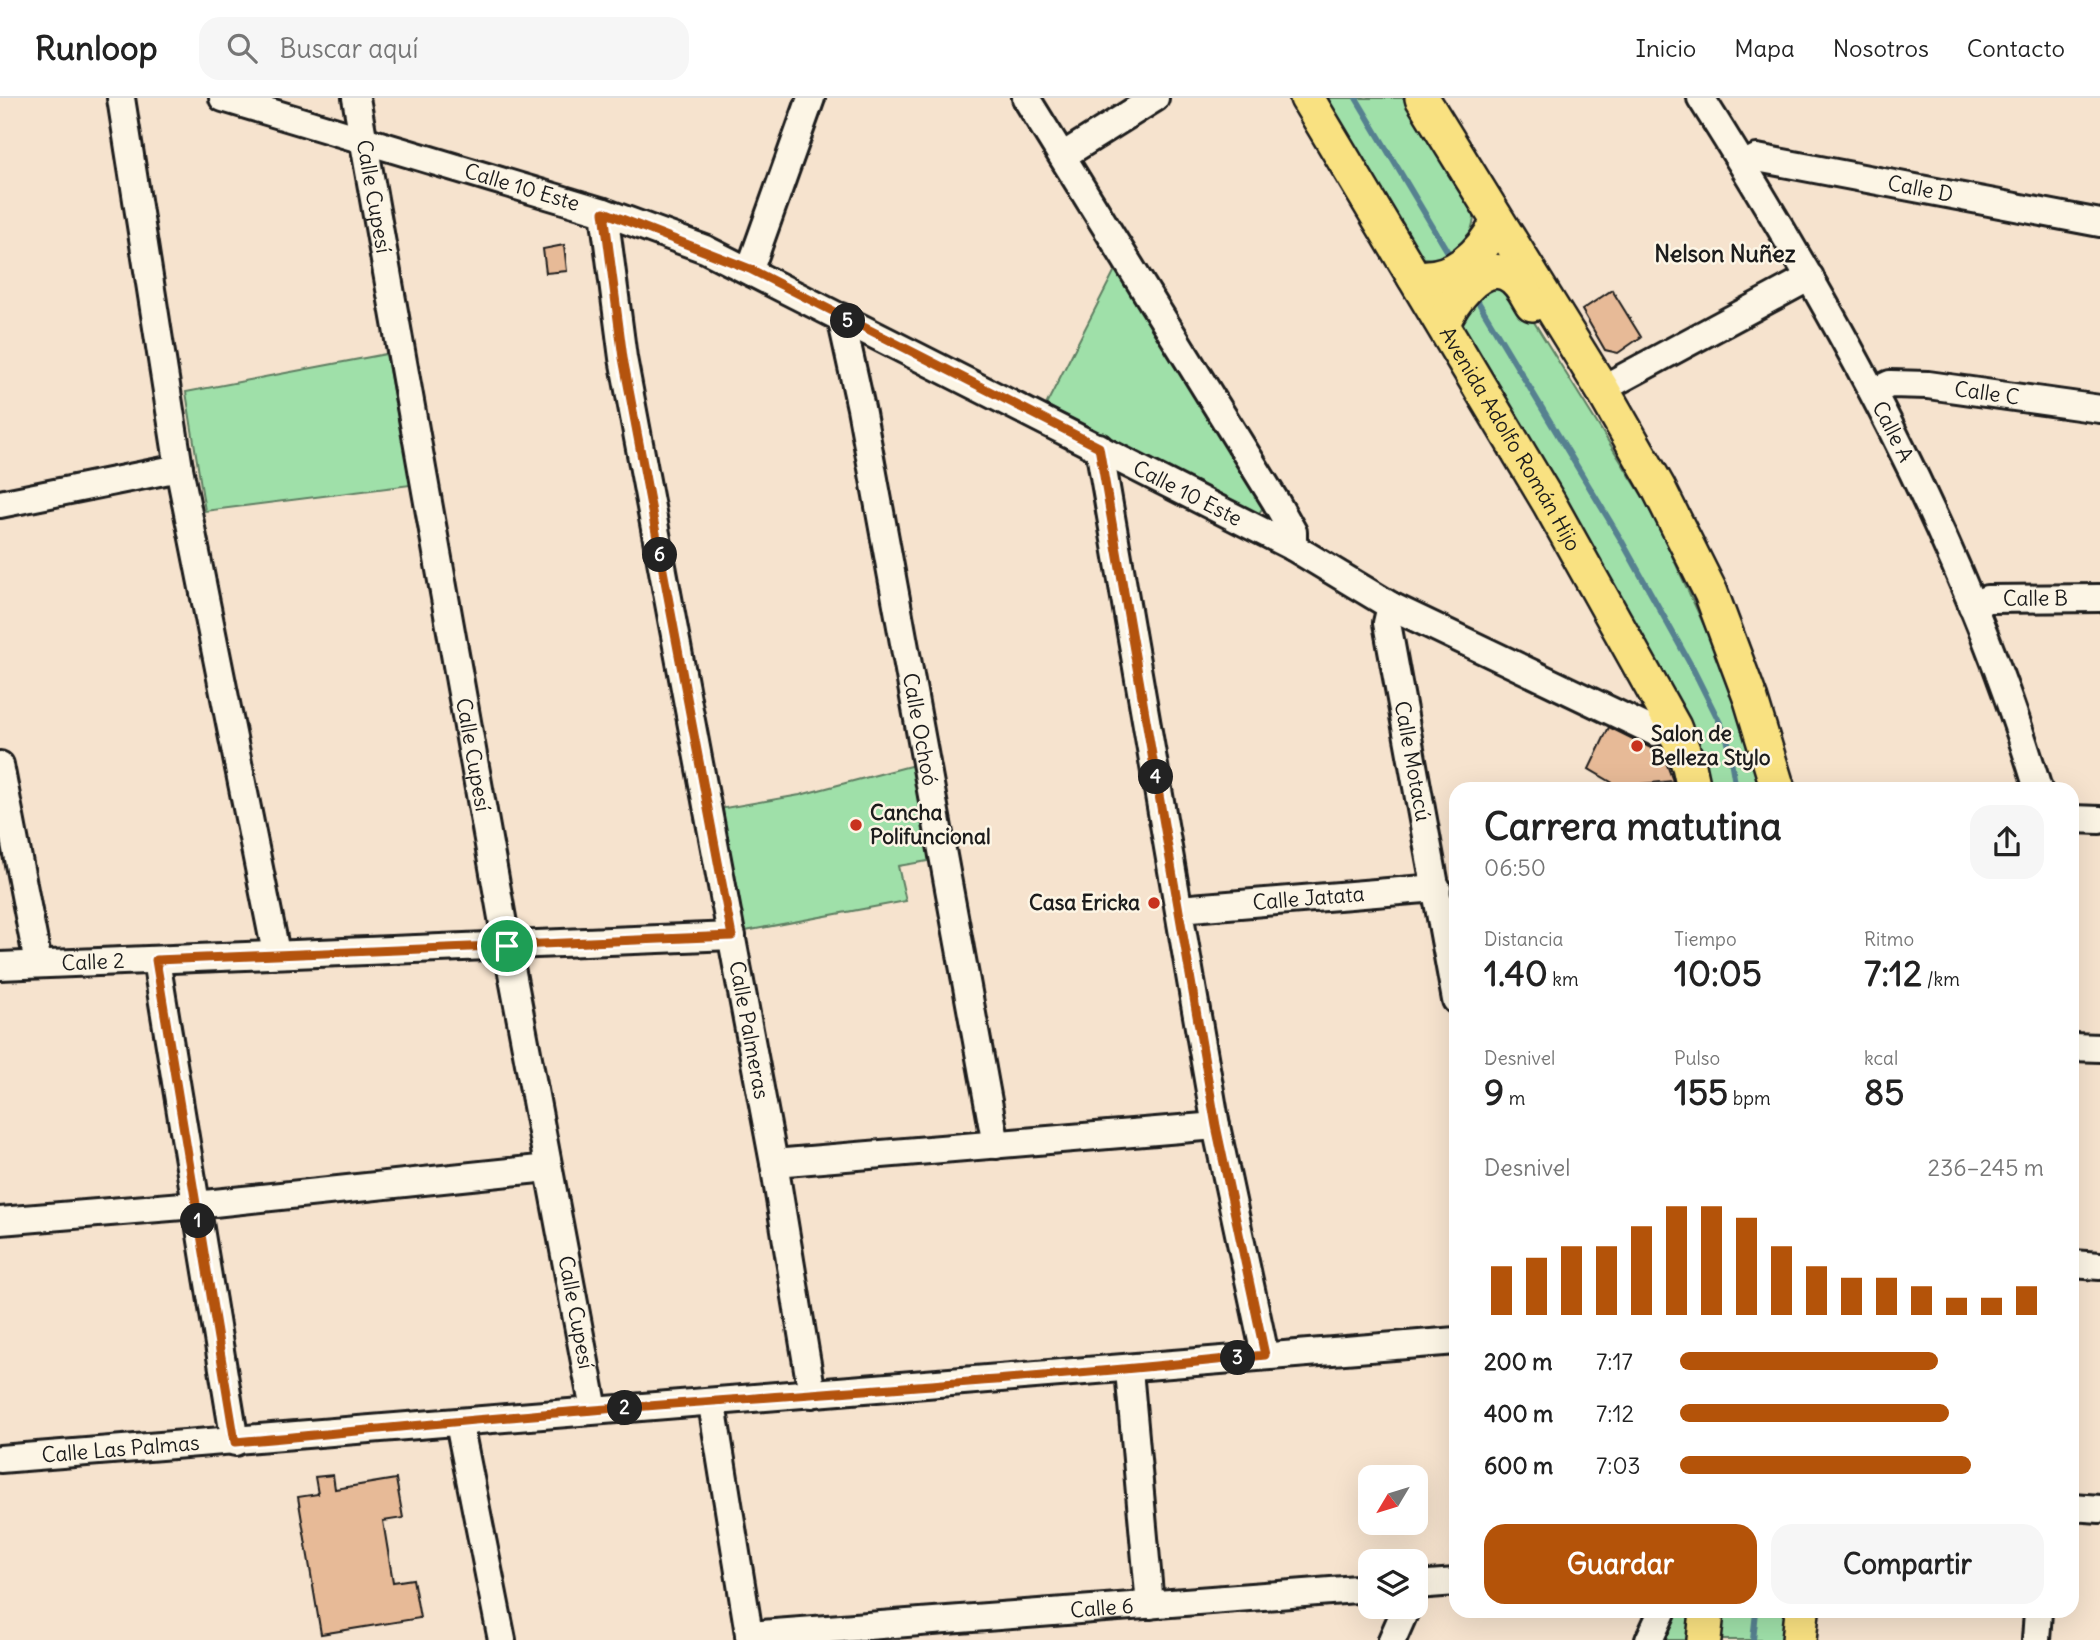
<!DOCTYPE html>
<html lang="es">
<head>
<meta charset="utf-8">
<style>
  body { margin:0; font-family:Delius,sans-serif; background:#f6f6f6; color:#222; height:100vh; display:flex; flex-direction:column; font-size:26px; white-space:nowrap }
  * { box-sizing:border-box; margin:0 }
  p { font-size:23px; color:#767676 }
  .icon { flex:none; width:38px; height:38px; fill:none; stroke:currentColor; stroke-width:2; stroke-linecap:round; stroke-linejoin:round }
  .map { position:relative; flex:1; overflow:hidden }
  .sheet { position:absolute; left:1449px; top:684px; width:630px; height:836px; display:flex; flex-direction:column; background:#fff; border-radius:21px; box-shadow:0 7px 28px #0002 }
  .sheet>* { flex:none }
  .needle { width:46px; rotate:232deg }
  .buttons { position:absolute; left:1358px; top:1367px; display:grid; gap:14px }
  .buttons a { display:grid; place-items:center; width:70px; height:70px; border-radius:14px; background:#fff; box-shadow:0 7px 28px #0002; font-size:35px }
  .pin { position:absolute; display:grid; place-items:center; width:60px; height:60px; color:#fff; margin:-30px; border:4px solid #fff; border-radius:50%; box-shadow:0 2px 7px #0007 }
  .km { position:absolute; width:35px; height:35px; margin:-18px; border-radius:50%; background:#222; color:#fff; font-size:19px; line-height:35px; text-align:center }
  .round { display:grid; place-items:center; flex:none; width:74px; height:74px; border-radius:21px; background:#f6f6f6 }
  .overview { display:flex; align-items:center; justify-content:space-between; height:119px; padding:0 35px }
  h1 { font-size:38px; font-weight:700; line-height:52px }
  .stats { display:grid; grid-template-columns:repeat(3,1fr); gap:10px; height:119px; padding:7px 35px }
  .stats div { display:grid; align-content:center }
  .stats b { font-size:35px; font-weight:700 }
  .stats small { font-size:19px; font-weight:400 }
  .stats p { font-size:19px }
  .chart { height:196px; padding:14px 35px }
  .chart p { display:flex; justify-content:space-between }
  .chart svg { width:100%; height:126px; margin-top:7px; stroke:#b45309; stroke-width:6 }
  .button { display:flex; gap:14px; margin-top:auto; padding:14px 35px }
  .button a { flex:1; height:80px; border-radius:21px; background:#b45309; color:#fff; font-size:28px; font-weight:700; line-height:80px; text-align:center }
  .button a+a { background:#f6f6f6; color:#222 }
  ul { padding:0 35px; list-style:none; font-size:23px }
  li { display:grid; grid-template-columns:112px 84px 1fr; align-items:center; height:52px }
  li i { height:18px; border-radius:9px; background:#b45309 }
  header { display:flex; align-items:center; gap:42px; box-sizing:border-box; height:98px; padding:0 35px; background:#fff; border-bottom:2px solid #e0e0e0 }
  header strong { font-size:33px }
  nav { display:flex; gap:38px; margin-inline-start:auto; font-size:24px }
  .search { width:490px; height:63px; background:#f6f6f6; display:flex; align-items:center; gap:18px; box-sizing:border-box; padding:0 24px; border-radius:21px; color:#767676; font-size:26px }
  .map>svg:first-child { display:block }
  .green { fill:#9fe0a9; stroke:#5e7e62; stroke-width:2 }
  .lines { fill:none; stroke-linecap:round; stroke-linejoin:round }
  .stream { stroke:#568190; stroke-width:6 }
  .building { fill:#e7ba97; stroke:#1c1c1c; stroke-width:2 }
  .minor-casing { stroke:#1c1c1c; stroke-width:32 }
  .major-casing { stroke:#1c1c1c; stroke-width:38 }
  .minor { stroke:#fcf5e5; stroke-width:26 }
  .major { stroke:#f9e181; stroke-width:33 }
  .route-casing { stroke:#fff; stroke-width:14 }
  .route { stroke:#b45309; stroke-width:9 }
  .poi-dot { fill:#c8321e; stroke:#fcf5e5; stroke-width:2.5 }
  .labels { text-anchor:middle; stroke-width:5; stroke-linejoin:round; paint-order:stroke }
  .street-label { font-size:21px; fill:#1c1c1c; stroke:#fcf5e5 }
  .poi-label { font-size:21px; font-weight:bold; fill:#1c1c1c; stroke:#fcf5e5; text-anchor:start }
  .neighbourhood-label { font-size:23px; font-weight:bold; fill:#1c1c1c; stroke:#fcf5e5 }
</style>
</head>
<body>
<header>
<strong>Runloop</strong>
<div class="search"><svg class="icon" aria-label="search" viewBox="0 0 24 24"><circle cx="10" cy="10" r="6"/><path d="M15 15l6 6"/></svg>Buscar aquí</div>
<nav><a>Inicio</a><a>Mapa</a><a>Nosotros</a><a>Contacto</a></nav>
</header>
<div class="map">
<svg width="2100" height="1542" viewBox="0 0 2100 1542">
  <rect width="100%" height="100%" fill="#f6e3ce"/>
  <filter id="ink" filterUnits="userSpaceOnUse"><feTurbulence type="fractalNoise" baseFrequency=".0143" numOctaves="2"/><feDisplacementMap in="SourceGraphic" scale="14" xChannelSelector="R" yChannelSelector="G"/><feConvolveMatrix kernelMatrix="1 2 1 2 8 2 1 2 1" color-interpolation-filters="sRGB"/></filter>
  <g filter="url(#ink)">
    <path class="green" d="M 1315,0 L 1408,0 L 1475,111 C 1473,149 1449,167 1412,158 Z
      M 1118,166 L 1264,408 L 1257,418 L 1046,307 Z
      M 1511,187 L 1651,412 L 1742,610 L 1764,691 L 1700,691 L 1451,223 L 1464,196 Z
      M 386,256 L 411,387 L 205,413 L 186,294 Z
      M 914,667 L 934,762 L 898,768 L 906,803 L 740,834 L 719,711 L 800,697 Z
      M 1672,1514 L 1695,1514 L 1692,1542 L 1660,1542 Z
      M 1706,1514 L 1786,1514 L 1784,1542 L 1704,1542 Z"/>
    <g class="lines">
      <path class="stream" d="M 1356,0 L 1452,161
        M 1474,197 L 1620,440 L 1693,571 L 1727,639 L 1736,691
        M 1753,1542 L 1756,1514"/>
    </g>
    <path class="building" d="M 564,147 L 567,173 L 546,175 L 543,151 Z
      M 1612,192 L 1641,239 L 1618,255 L 1605,252 L 1582,212 Z
      M 1609,629 L 1663,656 L 1673,683 L 1618,688 L 1589,671 Z
      M 333,1377 L 335,1391 L 396,1381 L 403,1420 L 383,1423 L 393,1484 L 413,1481 L 420,1520 L 321,1536 L 298,1399 L 318,1396 L 315,1379 Z"/>
    <g class="lines">
      <g class="minor-casing">
        <g id="minor">
          <path d="M 121,0 L 179,370 L 276,855"/>
          <path id="s1" d="M 223,0 L 604,114 L 705,151 L 1293,449 L 1391,508 L 1655,634 L 1674,629"/>
          <path id="s2" d="M 356,0 L 507,848 L 594,1312"/>
          <path d="M 1026,0 L 1276,404 L 1293,434 L 1293,449"/>
          <path id="s3" d="M 1701,0 C 1838,217 1964,444 2038,691"/>
          <path d="M 1064,57 L 1155,0"/>
          <path id="s4" d="M 1743,67 L 1757,60 L 2100,125"/>
          <path id="s5" d="M 604,114 L 623,260 L 774,1065 L 812,1296"/>
          <path d="M 750,171 L 811,0"/>
          <path id="s6" d="M 841,219 L 861,310 L 996,1047"/>
          <path d="M 1602,291 L 1810,179"/>
          <path id="s7" d="M 1875,293 L 1890,286 L 1928,287 L 2100,311"/>
          <path d="M 1099,349 L 1216,1028 L 1265,1257"/>
          <path d="M 0,406 L 179,370"/>
          <path id="s8" d="M 1391,508 L 1387,525 L 1456,902"/>
          <path id="s9" d="M 1972,508 L 1987,501 L 2100,500"/>
          <path d="M 0,667 L 38,865"/>
          <path d="M 2072,721 L 2100,722"/>
          <path id="s10" d="M 1179,811 L 1437,790"/>
          <path d="M 156,862 L 235,1344"/>
          <path id="s11" d="M 0,868 L 732,838"/>
          <path d="M 2072,949 L 2100,950"/>
          <path d="M 774,1065 L 1216,1028"/>
          <path d="M 0,1123 L 195,1107 L 548,1070"/>
          <path d="M 2072,1166 L 2100,1168"/>
          <path d="M 1129,1272 L 1150,1507"/>
          <path d="M 712,1306 L 750,1542"/>
          <path d="M 459,1325 L 502,1542"/>
          <path id="s12" d="M 0,1361 L 1456,1243"/>
          <path d="M 2072,1409 L 2100,1411"/>
          <path d="M 1416,1487 L 1456,1484"/>
          <path id="s13" d="M 749,1537 L 1370,1490"/>
          <path d="M 1392,1542 L 1407,1508"/>
          <path d="M 1649,1542 L 1662,1514"/>
          <path d="M 2036,1542 L 2038,1514"/>
        </g>
      </g>
      <g class="major-casing">
        <g id="major">
          <path id="s14" d="M 1307,0 L 1549,405 L 1674,629 L 1689,668 L 1694,691"/>
          <path d="M 1422,0 L 1602,291 L 1658,389 L 1711,495 L 1751,602 L 1778,691"/>
          <path d="M 1414,179 C 1453,184 1481,156 1498,124"/>
          <path d="M 1443,226 C 1451,205 1480,163 1507,176 C 1520,182 1525,195 1532,206"/>
          <path d="M 1704,1542 L 1707,1514"/>
          <path d="M 1799,1542 L 1802,1514"/>
        </g>
      </g>
      <use href="#minor" class="minor"/>
      <use href="#major" class="major"/>
    </g>
  </g>
  <g class="lines" filter="url(#ink)">
    <g class="route-casing">
      <path id="route" d="M 604,114 L 750,171 L 1099,349 L 1216,1028 L 1265,1257 C 1042,1281 818,1295 594,1312 C 474,1321 355,1334 235,1344 L 156,862 L 732,838 L 623,260 Z"/>
    </g>
    <use href="#route" class="route"/>
  </g>
  <g class="poi-dot">
    <circle cx="1637" cy="648" r="7"/>
    <circle cx="856" cy="727" r="7"/>
    <circle cx="1154" cy="805" r="7"/>
  </g>
  <g class="labels">
    <g class="street-label">
      <text dy="7" stroke="none"><textPath href="#s1" startOffset="312">Calle 10 Este</textPath></text>
      <text dy="7" stroke="none"><textPath href="#s4" startOffset="182">Calle D</textPath></text>
      <text dy="7" stroke="none"><textPath href="#s2" startOffset="100">Calle Cupesí</textPath></text>
      <text dy="7" stroke="none"><textPath href="#s7" startOffset="114">Calle C</textPath></text>
      <text dy="7" stroke="none"><textPath href="#s3" startOffset="385">Calle A</textPath></text>
      <text dy="7" stroke="none"><textPath href="#s14" startOffset="397">Avenida Adolfo Román Hijo</textPath></text>
      <text dy="7" stroke="none"><textPath href="#s1" startOffset="1046">Calle 10 Este</textPath></text>
      <text dy="7" stroke="none"><textPath href="#s9" startOffset="65">Calle B</textPath></text>
      <text dy="7" stroke="none"><textPath href="#s6" startOffset="420">Calle Ochoó</textPath></text>
      <text dy="7" stroke="none"><textPath href="#s2" startOffset="667">Calle Cupesí</textPath></text>
      <text dy="7" stroke="none"><textPath href="#s8" startOffset="158">Calle Motacú</textPath></text>
      <text dy="7" stroke="none"><textPath href="#s10" startOffset="130">Calle Jatata</textPath></text>
      <text dy="7" stroke="none"><textPath href="#s11" startOffset="93">Calle 2</textPath></text>
      <text dy="7" stroke="none"><textPath href="#s5" startOffset="831">Calle Palmeras</textPath></text>
      <text dy="7" stroke="none"><textPath href="#s2" startOffset="1234">Calle Cupesí</textPath></text>
      <text dy="7" stroke="none"><textPath href="#s12" startOffset="121">Calle Las Palmas</textPath></text>
      <text dy="7" stroke="none"><textPath href="#s13" startOffset="354">Calle 6</textPath></text>
    </g>
    <g class="poi-label">
      <text x="1651" y="643">Salon de<tspan x="1651" dy="24">Belleza Stylo</tspan></text>
      <text x="870" y="722">Cancha<tspan x="870" dy="24">Polifuncional</tspan></text>
      <text x="1140" y="812" text-anchor="end">Casa Ericka</text>
    </g>
    <g class="neighbourhood-label">
      <text x="1725" y="164">Nelson Nuñez</text>
    </g>
  </g>
</svg>
<div class="buttons">
<a><svg class="needle" viewBox="-14 -14 28 28"><path d="M0-13l5 13h-10z" fill="#e53935"/><path d="M0 13l5-13h-10z" fill="#767676"/></svg></a>
<a><svg class="icon" aria-label="layers" viewBox="0 0 24 24"><path d="M12 4l9 5-9 5-9-5zM3 14l9 5 9-5"/></svg></a>
</div>
<div class="pin" style="left:507px;top:848px;background:#1e9e55"><svg class="icon" aria-label="arrive" viewBox="0 0 24 24"><path d="M6 21V4h12l-3 4 3 4H6"/></svg></div>
<b class="km" style="left:198px;top:1123px">1</b>
<b class="km" style="left:625px;top:1310px">2</b>
<b class="km" style="left:1238px;top:1260px">3</b>
<b class="km" style="left:1156px;top:679px">4</b>
<b class="km" style="left:848px;top:223px">5</b>
<b class="km" style="left:660px;top:457px">6</b>
<section class="sheet">
<div class="overview"><div><h1>Carrera matutina</h1><p>06:50</p></div><a class="round"><svg class="icon" aria-label="share" viewBox="0 0 24 24"><path d="M12 15V3M7 8l5-5 5 5M5 13v7h14v-7"/></svg></a></div>
<div class="stats">
<div><p>Distancia</p><b>1.40<small> km</small></b></div>
<div><p>Tiempo</p><b>10:05</b></div>
<div><p>Ritmo</p><b>7:12<small> /km</small></b></div>
</div>
<div class="stats">
<div><p>Desnivel</p><b>9<small> m</small></b></div>
<div><p>Pulso</p><b>155<small> bpm</small></b></div>
<div><p>kcal</p><b>85</b></div>
</div>
<div class="chart"><p><span>Desnivel</span>236–245 m</p>
<svg viewBox="0 0 160 44" preserveAspectRatio="none"><path d="M5 44V27M15 44V24M25 44V20M35 44V20M45 44V13M55 44V6M65 44V6M75 44V10M85 44V20M95 44V27M105 44V31M115 44V31M125 44V34M135 44V38M145 44V38M155 44V34"/></svg>
</div>
<ul>
<li><b>200 m</b>7:17<i style="width:71%"></i></li>
<li><b>400 m</b>7:12<i style="width:74%"></i></li>
<li><b>600 m</b>7:03<i style="width:80%"></i></li>
</ul>
<div class="button"><a>Guardar</a><a>Compartir</a></div>
</section>
</div>
</body>
</html>
